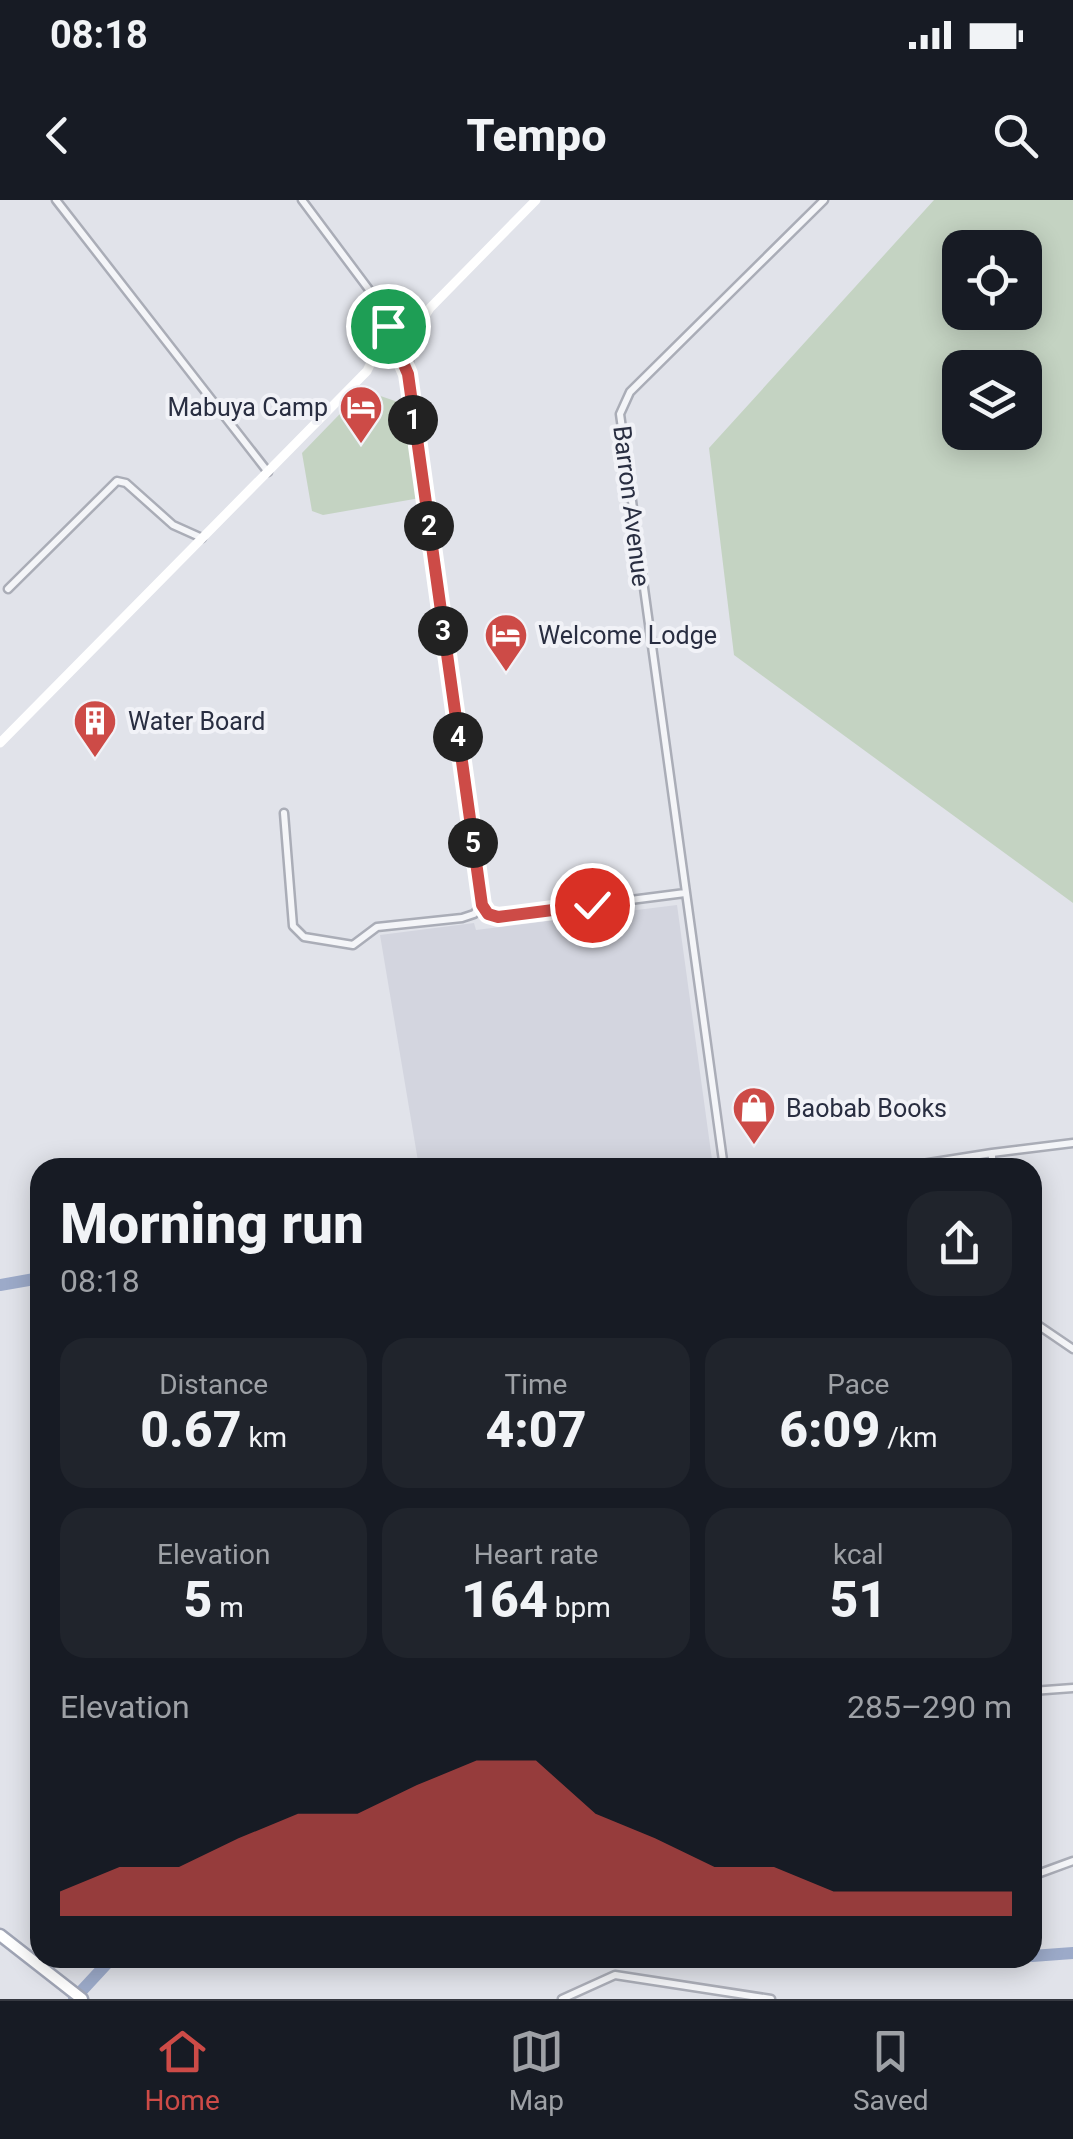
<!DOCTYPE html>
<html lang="en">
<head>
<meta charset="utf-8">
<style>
  body { margin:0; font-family:Roboto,sans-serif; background:#20242c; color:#f1f3f6; height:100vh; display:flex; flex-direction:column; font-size:38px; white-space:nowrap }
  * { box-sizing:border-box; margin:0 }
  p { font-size:32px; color:#9ea1a6 }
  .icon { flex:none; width:55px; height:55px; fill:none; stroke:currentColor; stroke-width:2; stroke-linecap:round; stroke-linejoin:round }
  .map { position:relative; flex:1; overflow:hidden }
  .panel { position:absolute; left:30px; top:958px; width:1012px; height:810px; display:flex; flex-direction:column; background:#171b24; border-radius:30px; box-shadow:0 5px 25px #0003 }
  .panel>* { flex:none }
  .fabs { position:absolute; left:942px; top:30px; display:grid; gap:20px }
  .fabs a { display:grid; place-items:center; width:100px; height:100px; border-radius:20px; background:#171b24; box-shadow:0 5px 25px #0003; font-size:50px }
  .pin { position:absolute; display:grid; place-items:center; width:85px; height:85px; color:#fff; margin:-42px; border:5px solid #fff; border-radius:50%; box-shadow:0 2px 10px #0007 }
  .km { position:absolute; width:50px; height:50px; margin:-25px; border-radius:50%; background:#222; color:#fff; font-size:28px; line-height:50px; text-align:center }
  .round { display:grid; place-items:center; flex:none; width:105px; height:105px; border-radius:30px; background:#20242c }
  .headline { display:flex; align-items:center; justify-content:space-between; height:170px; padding:0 30px }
  h1 { font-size:55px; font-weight:800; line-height:75px }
  .stats { display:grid; grid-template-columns:repeat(3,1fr); gap:15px; height:170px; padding:10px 30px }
  .stats div { display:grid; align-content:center; border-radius:25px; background:#20242c; text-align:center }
  .stats b { font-size:50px; font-weight:800 }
  .stats small { font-size:28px; font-weight:400 }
  .stats p { font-size:28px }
  .chart { height:280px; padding:20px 30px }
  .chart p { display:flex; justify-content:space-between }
  .chart svg { width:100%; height:180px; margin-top:10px; fill:#cd4b47; opacity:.7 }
  .status { display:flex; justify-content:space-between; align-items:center; height:70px; padding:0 50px; background:#171b24; direction:ltr }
  .status svg { height:28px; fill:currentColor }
  header { display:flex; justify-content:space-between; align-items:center; height:130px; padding:0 30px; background:#171b24; font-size:45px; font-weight:800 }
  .dock { display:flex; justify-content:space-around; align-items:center; height:140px; border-top:2px solid #363941; background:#171b24; font-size:28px; color:#9ea1a6 }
  .dock a { display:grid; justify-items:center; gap:5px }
  .dock .active { color:#cd4b47 }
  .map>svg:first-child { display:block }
  .built { fill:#d3d5df }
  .green { fill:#c4d3c2; fill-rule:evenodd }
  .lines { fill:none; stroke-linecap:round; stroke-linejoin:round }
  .river { stroke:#9caac9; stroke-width:12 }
  .street-casing { stroke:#aaadb7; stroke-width:11 }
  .primary-casing { stroke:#a0a5b5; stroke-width:15 }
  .street { stroke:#f4f5f8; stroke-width:6 }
  .secondary { stroke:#fff; stroke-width:9 }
  .primary { stroke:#fff; stroke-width:10 }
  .route-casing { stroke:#fff; stroke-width:20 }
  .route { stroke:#cd4b47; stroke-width:12 }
  .labels { text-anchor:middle; stroke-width:8; stroke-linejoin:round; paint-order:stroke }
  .poi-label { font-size:25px; fill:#292e41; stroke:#f1f2f7; text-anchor:start }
  .street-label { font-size:25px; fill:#292e41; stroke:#f1f2f7 }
</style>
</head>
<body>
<div class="status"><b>08:18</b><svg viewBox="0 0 49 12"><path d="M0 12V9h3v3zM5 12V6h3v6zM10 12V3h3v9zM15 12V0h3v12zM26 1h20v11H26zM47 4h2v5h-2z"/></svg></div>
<header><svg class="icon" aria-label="back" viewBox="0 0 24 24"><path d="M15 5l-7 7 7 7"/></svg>Tempo<svg class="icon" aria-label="search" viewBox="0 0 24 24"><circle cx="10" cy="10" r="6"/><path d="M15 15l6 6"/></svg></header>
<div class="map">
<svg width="1073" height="1799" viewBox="0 0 1073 1799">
  <rect width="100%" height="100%" fill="#e1e3ea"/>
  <path class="built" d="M 677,705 L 713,967 L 419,967 L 380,735 L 474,723 L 476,730 Z"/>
  <path class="green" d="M 934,0 L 1073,0 L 1073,703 L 734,455 L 709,248 ZM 960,48 L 1025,48 L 1025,112 L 960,112 ZM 960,168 L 1025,168 L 1025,232 L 960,232 Z
    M 363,190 L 398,202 L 406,213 L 420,298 L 323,315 L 312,311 L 302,253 Z"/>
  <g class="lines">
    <path class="river" d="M 0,1085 L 40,1078
      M 1032,1756 L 1073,1753
      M 938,1758 L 1016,1758
      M 74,1799 L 112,1758"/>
    <g class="street-casing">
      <path id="street" d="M 56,0 L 268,272
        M 302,0 L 379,103 L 399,121
        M 379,104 L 384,131
        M 410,144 L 408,174 L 412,212 L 482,705 L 488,713 L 498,717 L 685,693
        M 395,153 L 406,168
        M 8,389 L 117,281 L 126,283 L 173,325 L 202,338
        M 284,613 L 293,726 L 304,737 L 353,745 L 377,727 L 462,718 L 474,714 L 482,705
        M 724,968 L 620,214 L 630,192 L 824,0
        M 897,968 L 992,953
        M 992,968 L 992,953 L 1073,943
        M 1032,1121 L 1073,1149
        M 1032,1491 L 1073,1488
        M 1032,1676 L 1073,1661
        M 562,1799 L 615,1775 L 771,1799"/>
    </g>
    <g class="primary-casing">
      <path id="primary" d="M 0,1735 L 82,1799"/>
    </g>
    <use href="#street" class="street"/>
    <path class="secondary" d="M382 137a15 15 0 1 1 30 0a15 15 0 1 1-30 0Z
      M 411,138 L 430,108 L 536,0
      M 0,543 L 367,171 L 382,140"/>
    <use href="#primary" class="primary"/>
  </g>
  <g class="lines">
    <g class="route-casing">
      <path id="route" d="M 388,126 L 382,137 L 384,146 L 402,160 L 408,174 L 482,705 L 488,714 L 498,717 L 592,705"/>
    </g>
    <use href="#route" class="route"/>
  </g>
  <defs>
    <g id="hotel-pin" transform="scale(2.25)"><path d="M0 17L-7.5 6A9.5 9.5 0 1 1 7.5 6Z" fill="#cd4b47" stroke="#f1f2f7"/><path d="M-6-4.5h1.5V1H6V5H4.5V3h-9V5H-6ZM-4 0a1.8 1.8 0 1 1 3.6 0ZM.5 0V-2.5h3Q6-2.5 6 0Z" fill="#fff"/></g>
    <g id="building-pin" transform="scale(2.25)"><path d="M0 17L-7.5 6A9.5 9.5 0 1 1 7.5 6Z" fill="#cd4b47" stroke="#f1f2f7"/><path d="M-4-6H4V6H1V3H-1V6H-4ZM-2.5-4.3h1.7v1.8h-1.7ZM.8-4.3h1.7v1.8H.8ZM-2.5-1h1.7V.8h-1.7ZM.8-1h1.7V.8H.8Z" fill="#fff"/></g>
    <g id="shop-pin" transform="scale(2.25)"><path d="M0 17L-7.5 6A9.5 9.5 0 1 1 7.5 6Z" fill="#cd4b47" stroke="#f1f2f7"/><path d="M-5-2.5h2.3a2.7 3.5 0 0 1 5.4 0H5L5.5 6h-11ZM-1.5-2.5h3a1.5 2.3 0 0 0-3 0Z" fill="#fff"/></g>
  </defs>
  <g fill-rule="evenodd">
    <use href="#hotel-pin" x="361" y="207"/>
    <use href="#hotel-pin" x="506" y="435"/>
    <use href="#building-pin" x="95" y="521"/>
    <use href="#shop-pin" x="754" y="908"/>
  </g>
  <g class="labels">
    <g class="poi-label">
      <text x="328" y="216" text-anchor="end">Mabuya Camp</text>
      <text x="538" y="444">Welcome Lodge</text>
      <text x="128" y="530">Water Board</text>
      <text x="786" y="917">Baobab Books</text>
    </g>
    <g class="street-label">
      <text transform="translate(632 306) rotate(83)" y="9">Barron Avenue</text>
    </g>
  </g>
</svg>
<div class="fabs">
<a><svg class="icon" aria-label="locate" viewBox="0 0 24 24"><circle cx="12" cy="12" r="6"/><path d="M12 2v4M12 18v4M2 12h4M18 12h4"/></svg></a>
<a><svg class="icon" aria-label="layers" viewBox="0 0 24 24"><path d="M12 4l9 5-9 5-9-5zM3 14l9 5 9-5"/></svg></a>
</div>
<div class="pin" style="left:388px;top:126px;background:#1e9e55"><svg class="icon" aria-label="arrive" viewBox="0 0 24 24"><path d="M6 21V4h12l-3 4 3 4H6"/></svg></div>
<div class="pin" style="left:592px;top:705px;background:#d93025"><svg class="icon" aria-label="check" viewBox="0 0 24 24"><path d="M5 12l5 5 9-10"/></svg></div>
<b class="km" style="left:413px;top:220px">1</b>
<b class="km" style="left:429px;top:326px">2</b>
<b class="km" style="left:443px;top:431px">3</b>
<b class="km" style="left:458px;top:537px">4</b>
<b class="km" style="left:473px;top:643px">5</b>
<section class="panel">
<div class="headline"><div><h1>Morning run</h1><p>08:18</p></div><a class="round"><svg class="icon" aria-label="share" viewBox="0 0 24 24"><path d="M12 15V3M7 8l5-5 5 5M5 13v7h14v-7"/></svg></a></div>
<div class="stats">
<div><p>Distance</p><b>0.67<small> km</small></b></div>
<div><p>Time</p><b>4:07</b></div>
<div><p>Pace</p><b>6:09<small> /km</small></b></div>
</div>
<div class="stats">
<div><p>Elevation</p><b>5<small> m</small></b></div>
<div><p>Heart rate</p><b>164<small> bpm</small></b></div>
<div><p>kcal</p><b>51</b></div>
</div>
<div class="chart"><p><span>Elevation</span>285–290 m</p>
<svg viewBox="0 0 160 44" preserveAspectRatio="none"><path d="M0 44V38L10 32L20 32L30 25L40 19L50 19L60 12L70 6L80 6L90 19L100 25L110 32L120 32L130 38L140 38L150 38L160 38V44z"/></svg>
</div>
</section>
</div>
<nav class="dock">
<a class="active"><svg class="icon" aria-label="home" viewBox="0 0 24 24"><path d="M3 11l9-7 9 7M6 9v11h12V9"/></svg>Home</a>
<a><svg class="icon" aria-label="map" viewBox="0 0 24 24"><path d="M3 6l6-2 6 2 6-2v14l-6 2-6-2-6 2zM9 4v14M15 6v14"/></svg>Map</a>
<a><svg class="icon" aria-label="saved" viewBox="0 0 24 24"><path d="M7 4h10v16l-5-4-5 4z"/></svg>Saved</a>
</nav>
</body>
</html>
